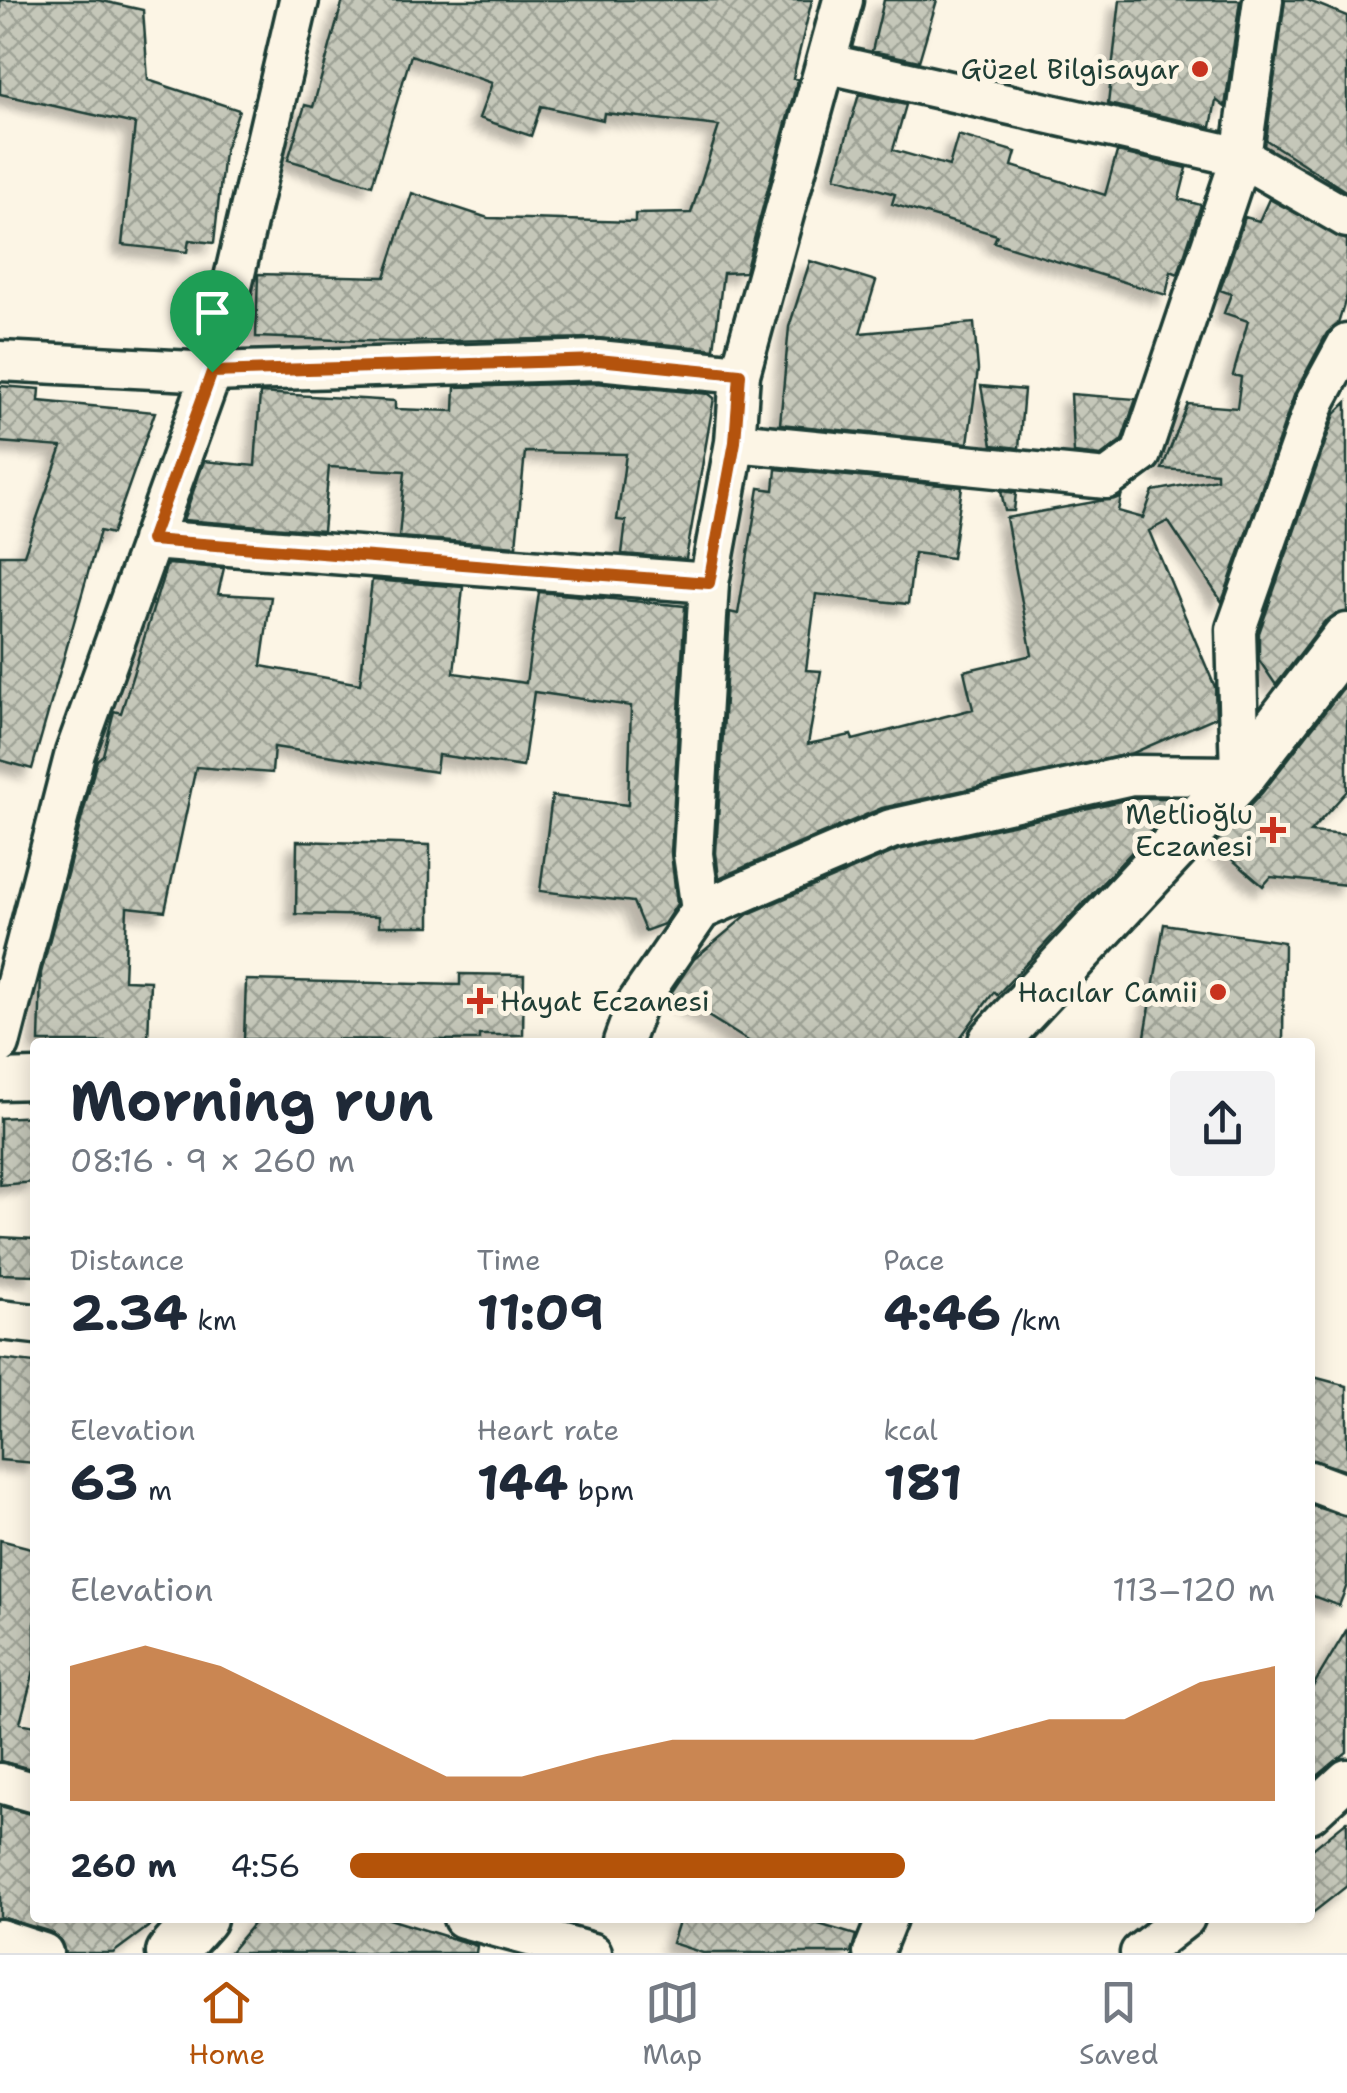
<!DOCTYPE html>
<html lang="en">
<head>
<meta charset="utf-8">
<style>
  body { margin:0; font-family:"Shantell Sans",sans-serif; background:#f2f2f3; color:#1f2937; height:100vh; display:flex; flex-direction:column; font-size:38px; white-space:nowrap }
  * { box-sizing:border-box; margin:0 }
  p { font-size:32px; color:#747a83 }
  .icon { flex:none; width:55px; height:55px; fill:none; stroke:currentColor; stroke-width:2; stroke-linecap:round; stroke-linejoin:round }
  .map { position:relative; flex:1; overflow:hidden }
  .panel { position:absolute; left:30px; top:1038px; width:1285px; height:885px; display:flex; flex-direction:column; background:#fff; border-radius:10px; box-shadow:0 5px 25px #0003 }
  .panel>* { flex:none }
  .pin { position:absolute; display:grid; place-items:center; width:85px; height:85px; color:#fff; margin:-102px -42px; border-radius:50% 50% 50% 0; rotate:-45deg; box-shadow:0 0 10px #0007 }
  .pin .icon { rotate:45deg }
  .round { display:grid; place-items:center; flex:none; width:105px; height:105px; border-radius:10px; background:#f2f2f3 }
  .overview { display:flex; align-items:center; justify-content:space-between; height:170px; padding:0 40px }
  h1 { font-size:55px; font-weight:700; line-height:75px }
  .stats { display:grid; grid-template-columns:repeat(3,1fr); gap:15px; height:170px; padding:10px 40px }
  .stats div { display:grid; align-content:center }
  .stats b { font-size:50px; font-weight:700 }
  .stats small { font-size:28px; font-weight:400 }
  .stats p { font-size:28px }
  .chart { height:280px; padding:20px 40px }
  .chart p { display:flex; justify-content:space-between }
  .chart svg { width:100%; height:180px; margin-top:10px; fill:#b45309; opacity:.7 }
  ul { padding:0 40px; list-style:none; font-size:32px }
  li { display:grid; grid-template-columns:160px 120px 1fr; align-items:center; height:75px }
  li i { height:25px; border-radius:12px; background:#b45309 }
  .tabs { display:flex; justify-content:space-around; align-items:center; height:140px; border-top:2px solid #e0e1e3; background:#fff; font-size:28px; color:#747a83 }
  .tabs a { display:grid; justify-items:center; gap:5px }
  .tabs .current { color:#b45309 }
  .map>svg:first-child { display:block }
  .building { fill:url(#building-cross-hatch); stroke:#1f3d34; stroke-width:2.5; filter:url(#shadow) }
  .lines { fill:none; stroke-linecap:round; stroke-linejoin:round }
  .minor-casing { stroke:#1f3d34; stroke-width:45 }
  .major-casing { stroke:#1f3d34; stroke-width:55 }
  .minor { stroke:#fcf5e5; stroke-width:38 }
  .major { stroke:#fcf5e5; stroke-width:48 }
  .route-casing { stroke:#fff; stroke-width:20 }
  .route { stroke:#b45309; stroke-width:12 }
  .poi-dot { fill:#c8321e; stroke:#fcf5e5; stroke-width:4 }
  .labels { text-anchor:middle; stroke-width:10; stroke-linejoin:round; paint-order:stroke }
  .poi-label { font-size:28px; fill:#1f3d34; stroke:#fcf5e5; text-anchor:end }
</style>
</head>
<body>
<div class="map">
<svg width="1347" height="1953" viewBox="0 0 1347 1953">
  <defs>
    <pattern id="building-cross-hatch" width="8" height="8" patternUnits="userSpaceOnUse" patternTransform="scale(2.5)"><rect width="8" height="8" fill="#c5c7b9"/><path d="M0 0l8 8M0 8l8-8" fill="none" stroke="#9fa397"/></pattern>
    <filter id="shadow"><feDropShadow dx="-9" dy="9" stdDeviation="5" flood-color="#0004"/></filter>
  </defs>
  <rect width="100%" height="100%" fill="#fcf5e5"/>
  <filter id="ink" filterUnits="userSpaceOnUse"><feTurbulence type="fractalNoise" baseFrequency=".01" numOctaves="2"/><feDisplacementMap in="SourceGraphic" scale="20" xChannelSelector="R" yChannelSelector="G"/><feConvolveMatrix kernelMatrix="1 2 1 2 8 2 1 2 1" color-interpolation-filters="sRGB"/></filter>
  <g filter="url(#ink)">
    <path class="building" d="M 0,0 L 98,0 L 143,10 L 148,80 L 239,110 L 224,152 L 214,243 L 189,240 L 187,252 L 122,245 L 135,124 L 0,94 Z
      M 343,0 L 812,0 L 793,78 L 798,79 L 745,272 L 723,273 L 714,349 L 598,338 L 394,342 L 256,337 L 258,274 L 385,277 L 412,193 L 488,218 L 635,222 L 635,214 L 691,213 L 719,126 L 604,113 L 603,120 L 541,106 L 531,136 L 479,118 L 492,83 L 411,55 L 372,185 L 288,160 L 305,105 L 313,107 Z
      M 884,0 L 937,0 L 919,61 L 872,51 Z
      M 1120,0 L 1240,0 L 1225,107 L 1216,100 L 1211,127 L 1108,104 Z
      M 1285,0 L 1307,0 L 1347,16 L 1347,192 L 1266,140 Z
      M 859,94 L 906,105 L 893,150 L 949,166 L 958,135 L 1016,152 L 1012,166 L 1105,195 L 1117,152 L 1187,168 L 1179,199 L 1201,205 L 1178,274 L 1171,271 L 1166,295 L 994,242 L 997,235 L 892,204 L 895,194 L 835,177 Z
      M 1269,199 L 1347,240 L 1347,295 L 1338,324 L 1327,333 L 1295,393 L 1222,602 L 1168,521 L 1149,531 L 1215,687 L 1216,717 L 1133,753 L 882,808 L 719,878 L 716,853 L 730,612 L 738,614 L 759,488 L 774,490 L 776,469 L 962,487 L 952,558 L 914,553 L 908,604 L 816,594 L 806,670 L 821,671 L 808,744 L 851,735 L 853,740 L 973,709 L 964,671 L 1032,655 L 1006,518 L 1121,497 L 1118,511 L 1143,518 L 1153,491 L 1217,479 L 1217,473 L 1162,469 L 1188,404 L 1237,408 L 1241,377 L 1233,375 L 1248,321 L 1224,313 L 1231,294 L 1220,290 L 1245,217 L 1259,221 Z
      M 810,261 L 876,281 L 860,333 L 974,323 L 978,370 L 968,443 L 780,424 L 789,327 Z
      M 597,383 L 709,394 L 714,398 L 686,559 L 622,554 L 626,521 L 617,520 L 626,454 L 525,452 L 516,546 L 399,537 L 405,471 L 329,467 L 323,531 L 183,520 L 204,461 L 255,466 L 260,393 L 395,401 L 395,409 L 454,411 L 455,387 Z
      M 0,386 L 40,389 L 39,401 L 155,412 L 112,534 L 100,531 L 32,769 L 0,760 L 0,555 L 24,555 L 62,447 L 0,442 Z
      M 981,386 L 1024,390 L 1019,448 L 992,445 Z
      M 1071,394 L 1136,399 L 1122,440 L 1101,456 L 1074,453 Z
      M 1347,402 L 1347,611 L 1325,621 L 1276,685 L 1259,660 L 1259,633 L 1335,414 Z
      M 1001,491 L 1016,493 L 1014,511 L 1005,511 Z
      M 167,564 L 224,568 L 218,594 L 271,597 L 261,666 L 360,684 L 372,580 L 463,587 L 454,673 L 526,683 L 539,592 L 685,606 L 671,853 L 677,904 L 664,924 L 645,931 L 633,902 L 540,891 L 552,796 L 628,805 L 631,706 L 534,692 L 523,767 L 438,755 L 436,772 L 274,747 L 272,773 L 196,767 L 165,911 L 127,907 L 124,980 L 150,981 L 148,1042 L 39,1042 L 41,973 L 97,760 L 103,755 L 114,711 L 121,713 Z
      M 1347,683 L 1347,791 L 1310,832 L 1347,835 L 1347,885 L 1271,877 L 1263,886 L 1214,844 L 1262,793 Z
      M 1134,798 L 1170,798 L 1173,808 L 997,995 L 994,992 L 957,1042 L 750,1042 L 671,993 L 694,959 L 748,914 L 898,850 Z
      M 297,841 L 430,845 L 430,926 L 379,926 L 379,916 L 296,914 Z
      M 1164,924 L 1284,942 L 1283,1042 L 1144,1042 Z
      M 460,974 L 524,975 L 523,1035 L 479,1035 L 479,1040 L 244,1039 L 246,980 L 460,985 Z
      M 35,1116 L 35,1182 L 0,1185 L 0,1118 Z
      M 0,1237 L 35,1239 L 35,1275 L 0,1274 Z
      M 0,1359 L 35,1363 L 35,1463 L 0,1460 Z
      M 1310,1376 L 1347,1386 L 1347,1471 L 1310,1459 Z
      M 1310,1505 L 1347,1517 L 1347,1585 L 1339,1606 L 1310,1595 Z
      M 0,1540 L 35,1549 L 35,1667 L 20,1723 L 35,1726 L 35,1770 L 0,1761 Z
      M 1347,1629 L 1347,1752 L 1310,1782 L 1310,1691 Z
      M 0,1806 L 35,1815 L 35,1918 L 160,1918 L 113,1953 L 65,1953 L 60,1939 L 51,1932 L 0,1917 Z
      M 1347,1821 L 1347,1886 L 1310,1915 L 1310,1851 Z
      M 258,1918 L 386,1918 L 477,1946 L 476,1953 L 229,1953 Z
      M 680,1918 L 798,1918 L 856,1935 L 851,1953 L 703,1953 L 672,1943 Z"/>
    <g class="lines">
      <g class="minor-casing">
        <path id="minor" d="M 829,64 L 1241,157 L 1347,218
          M 0,361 L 212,372 L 598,360 L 740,374
          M 735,442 L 1107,479 L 1141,454 L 1241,157 L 1263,0
          M 151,540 L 709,583
          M 701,910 L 891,829 L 1132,775 L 1240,776 L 1236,629 L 1316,401 L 1347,344
          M 623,1042 L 637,1003 L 701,910 L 693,854 L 709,583 L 735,442 L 740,374 L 843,0
          M 0,1044 L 75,753 L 212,372 L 299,0
          M 0,1080 L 35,1079
          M 0,1320 L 35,1324
          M 1310,1481 L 1347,1495
          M 0,1783 L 35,1793
          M 1310,1813 L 1347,1779
          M 463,1918 L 592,1953
          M 0,1939 L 43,1953
          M 873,1953 L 887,1918
          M 1140,1953 L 1185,1918"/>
      </g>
      <g class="major-casing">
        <path id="major" d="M 993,1042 L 1240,776 L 1347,638
          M 171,1953 L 202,1918"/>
      </g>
      <use href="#minor" class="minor"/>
      <use href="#major" class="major"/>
    </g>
  </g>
  <g class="lines" filter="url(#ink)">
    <g class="route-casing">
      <path id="route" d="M 598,360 L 740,374 L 735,442 L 709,583 L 151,540 L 212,372 Z"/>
    </g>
    <use href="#route" class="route"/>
  </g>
  <g class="poi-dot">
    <circle cx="1200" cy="69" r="10"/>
    <path d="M1268 815h10v10h10v10h-10v10h-10v-10h-10v-10h10z"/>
    <circle cx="1218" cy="992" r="10"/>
    <path d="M475 986h10v10h10v10h-10v10h-10v-10h-10v-10h10z"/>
  </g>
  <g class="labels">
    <g class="poi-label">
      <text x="1180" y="79">Güzel Bilgisayar</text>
      <text x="1253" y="824">Metlioğlu<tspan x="1253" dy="32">Eczanesi</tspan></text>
      <text x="1198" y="1002">Hacılar Camii</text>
      <text x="500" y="1011" text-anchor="start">Hayat Eczanesi</text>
    </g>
  </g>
</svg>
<div class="pin" style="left:212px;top:372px;background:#1e9e55"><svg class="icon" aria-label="arrive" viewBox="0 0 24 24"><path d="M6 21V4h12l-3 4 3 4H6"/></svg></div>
<section class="panel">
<div class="overview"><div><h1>Morning run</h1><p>08:16 · 9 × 260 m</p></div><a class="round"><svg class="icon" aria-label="share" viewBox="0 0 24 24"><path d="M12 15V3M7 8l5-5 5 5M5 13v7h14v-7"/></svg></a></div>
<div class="stats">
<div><p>Distance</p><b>2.34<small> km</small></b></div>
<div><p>Time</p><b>11:09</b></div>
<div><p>Pace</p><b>4:46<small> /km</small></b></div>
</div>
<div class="stats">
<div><p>Elevation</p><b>63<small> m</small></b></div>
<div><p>Heart rate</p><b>144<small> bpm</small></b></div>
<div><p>kcal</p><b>181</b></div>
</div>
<div class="chart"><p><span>Elevation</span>113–120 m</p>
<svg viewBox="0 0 160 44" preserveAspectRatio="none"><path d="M0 44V11L10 6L20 11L30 20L40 29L50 38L60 38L70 33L80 29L90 29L100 29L110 29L120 29L130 24L140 24L150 15L160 11V44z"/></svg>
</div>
<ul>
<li><b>260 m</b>4:56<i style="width:60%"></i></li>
</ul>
</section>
</div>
<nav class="tabs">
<a class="current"><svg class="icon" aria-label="home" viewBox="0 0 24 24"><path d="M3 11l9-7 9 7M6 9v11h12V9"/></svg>Home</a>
<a><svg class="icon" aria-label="map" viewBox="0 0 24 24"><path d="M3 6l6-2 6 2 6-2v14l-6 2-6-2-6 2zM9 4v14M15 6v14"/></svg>Map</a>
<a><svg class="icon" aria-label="saved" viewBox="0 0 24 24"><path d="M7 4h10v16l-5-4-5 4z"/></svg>Saved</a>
</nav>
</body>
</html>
